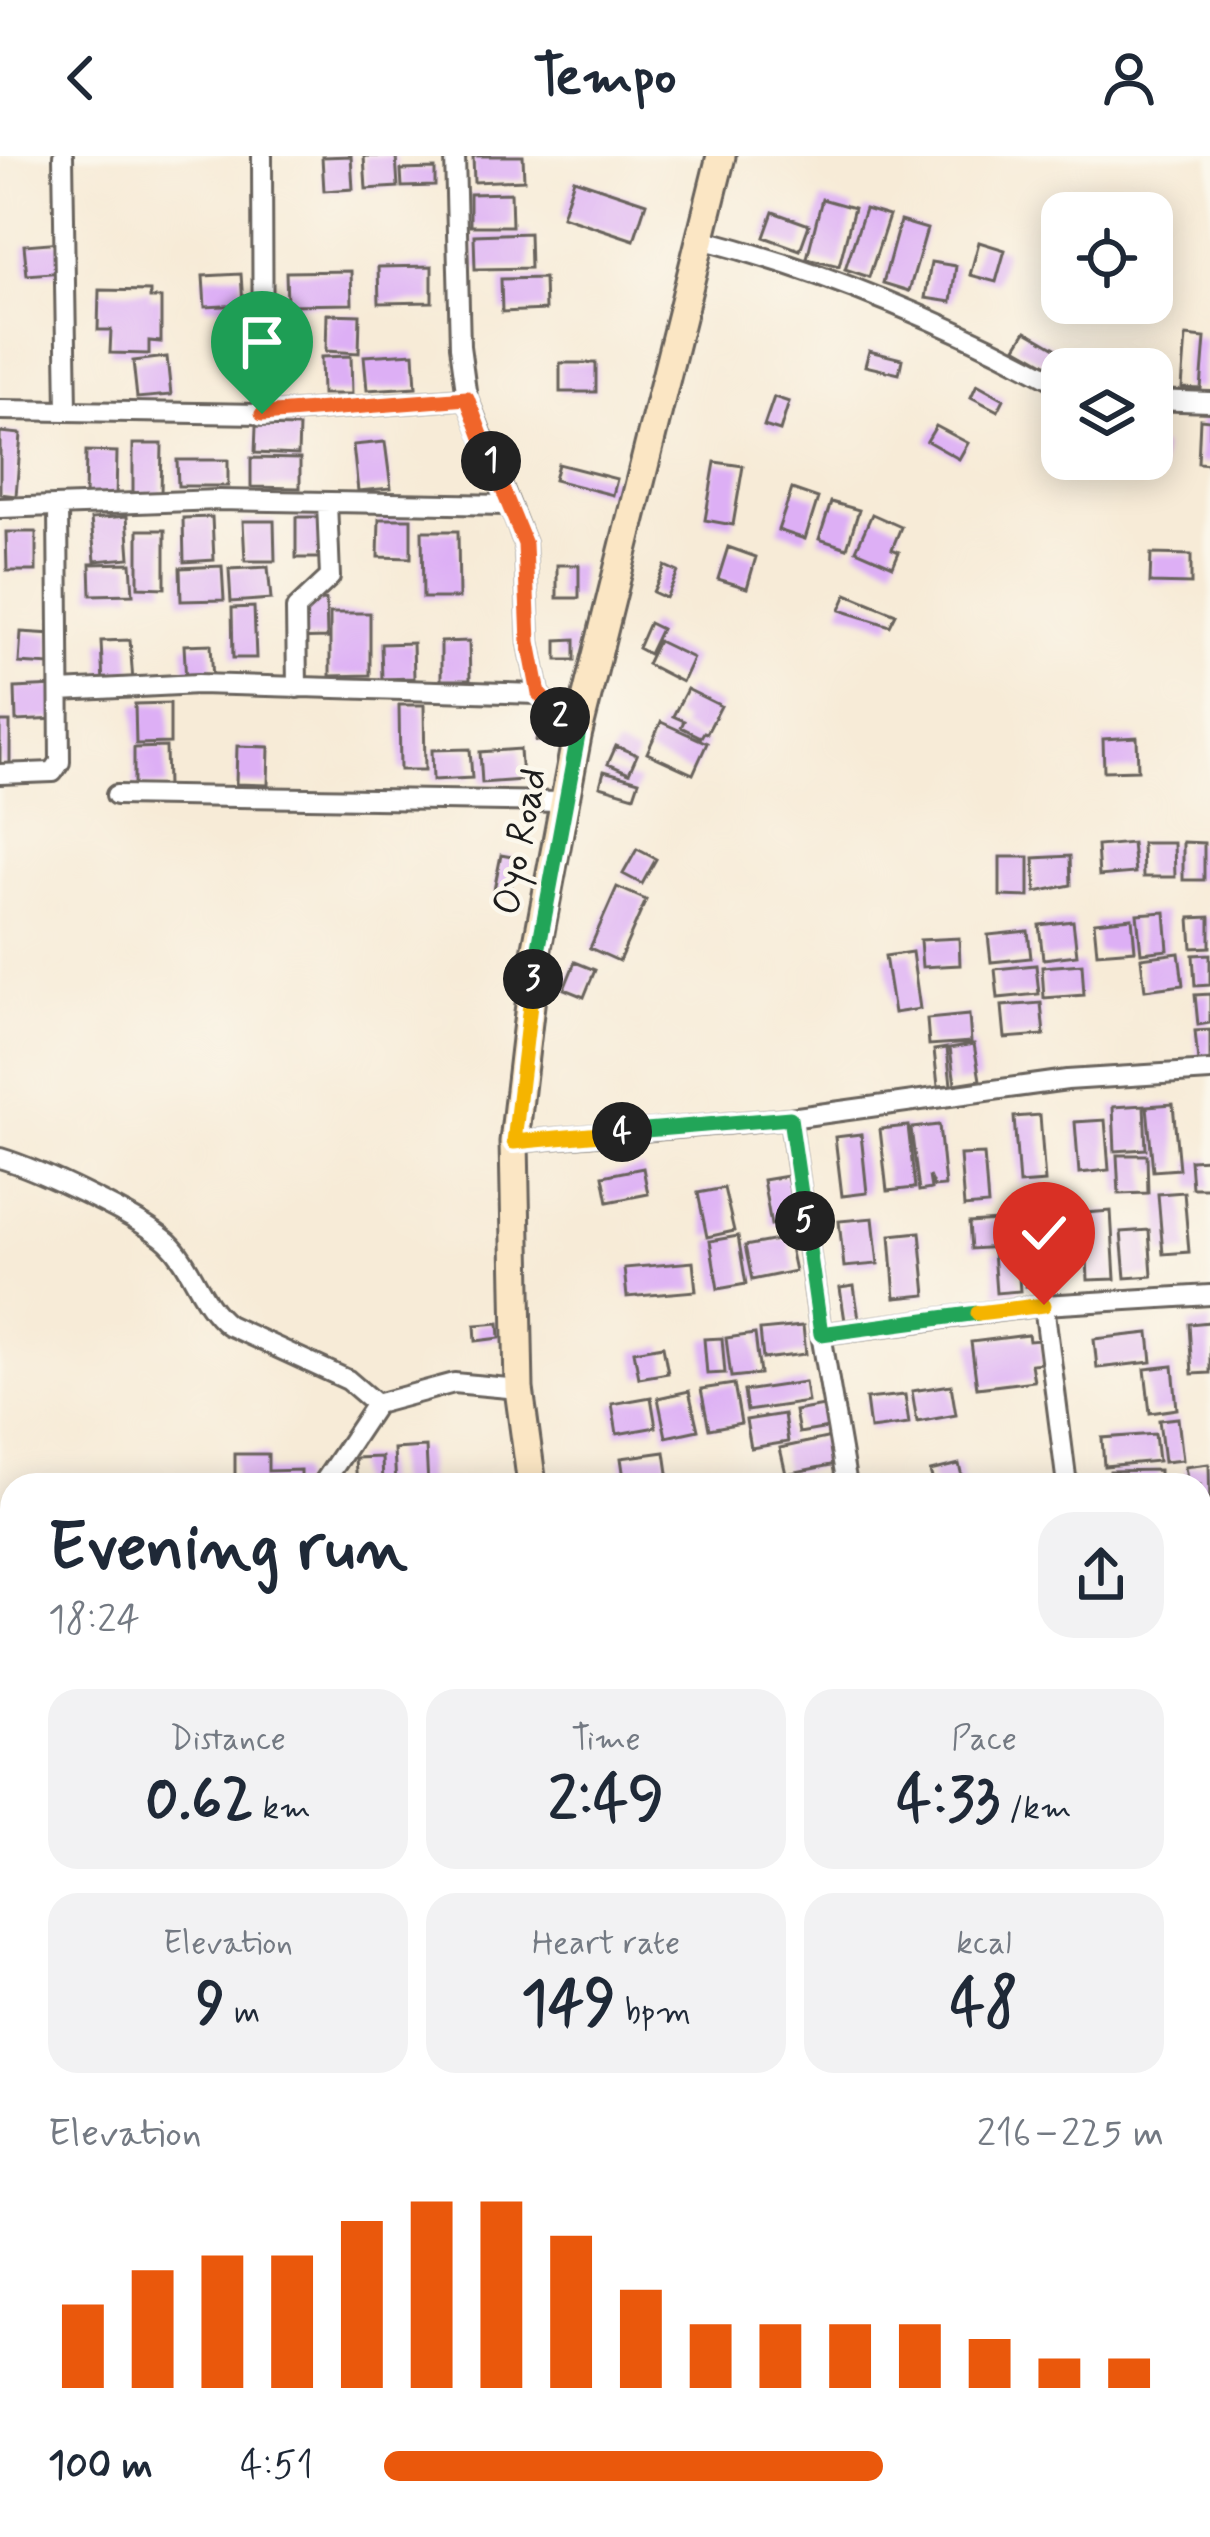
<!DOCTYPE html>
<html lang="en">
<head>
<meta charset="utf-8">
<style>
  body { margin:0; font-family:Mynerve,sans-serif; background:#f2f2f3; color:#1f2937; height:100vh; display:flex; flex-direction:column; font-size:45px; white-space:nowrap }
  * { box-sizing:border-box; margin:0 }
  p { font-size:39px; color:#747a83 }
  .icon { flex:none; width:66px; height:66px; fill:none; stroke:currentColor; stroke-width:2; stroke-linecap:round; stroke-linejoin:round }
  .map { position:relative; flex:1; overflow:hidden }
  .panel { position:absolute; left:0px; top:1317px; width:1212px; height:1065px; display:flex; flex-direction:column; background:#fff; border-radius:36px 36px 0 0; box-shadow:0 6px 30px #0003 }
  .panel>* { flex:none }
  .tools { position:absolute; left:1041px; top:36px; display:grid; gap:24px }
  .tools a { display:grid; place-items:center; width:132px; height:132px; border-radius:24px; background:#fff; box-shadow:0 6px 30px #0003; font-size:60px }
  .pin { position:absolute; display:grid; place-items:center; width:102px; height:102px; color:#fff; margin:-123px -51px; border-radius:50% 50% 50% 0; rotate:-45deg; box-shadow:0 0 12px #0007 }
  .pin .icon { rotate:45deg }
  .km { position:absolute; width:60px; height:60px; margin:-30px; border-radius:50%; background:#222; color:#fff; font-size:33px; line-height:60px; text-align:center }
  .round { display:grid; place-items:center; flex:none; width:126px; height:126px; border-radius:36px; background:#f2f2f3 }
  .headline { display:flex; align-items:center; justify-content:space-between; height:204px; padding:0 48px }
  h1 { font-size:66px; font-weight:700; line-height:90px }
  .metrics { display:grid; grid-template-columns:repeat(3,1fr); gap:18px; height:204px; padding:12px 48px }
  .metrics div { display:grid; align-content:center; border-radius:30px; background:#f2f2f3; text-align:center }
  .metrics b { font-size:60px; font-weight:700 }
  .metrics small { font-size:33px; font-weight:400 }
  .metrics p { font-size:33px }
  .chart { height:336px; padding:24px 48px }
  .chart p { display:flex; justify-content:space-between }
  .chart svg { width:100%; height:216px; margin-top:12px; stroke:#ea580c; stroke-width:6 }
  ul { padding:0 48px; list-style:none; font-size:39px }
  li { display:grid; grid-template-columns:192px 144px 1fr; align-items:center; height:90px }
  li i { height:30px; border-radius:15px; background:#ea580c }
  header { display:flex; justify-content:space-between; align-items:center; height:156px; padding:0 48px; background:#fff; font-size:54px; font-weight:700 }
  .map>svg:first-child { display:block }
  .building { fill:#ddaff5 }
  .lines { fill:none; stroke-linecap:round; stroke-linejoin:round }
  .street-casing { stroke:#69645d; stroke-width:24 }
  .secondary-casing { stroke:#69645d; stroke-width:33 }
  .street { stroke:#fff; stroke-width:18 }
  .secondary { stroke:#fbe6c4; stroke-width:27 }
  .split-1-casing { stroke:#fff; stroke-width:24 }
  .split-2-casing { stroke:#fff; stroke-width:24 }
  .split-3-casing { stroke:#fff; stroke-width:24 }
  .split-4-casing { stroke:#fff; stroke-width:24 }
  .split-5-casing { stroke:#fff; stroke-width:24 }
  .split-6-casing { stroke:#fff; stroke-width:24 }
  .split-7-casing { stroke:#fff; stroke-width:24 }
  .split-1 { stroke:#f0652b; stroke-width:15 }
  .split-2 { stroke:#f0652b; stroke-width:15 }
  .split-3 { stroke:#22a559; stroke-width:15 }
  .split-4 { stroke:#f5b400; stroke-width:15 }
  .split-5 { stroke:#22a559; stroke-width:15 }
  .split-6 { stroke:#22a559; stroke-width:15 }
  .split-7 { stroke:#f5b400; stroke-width:15 }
  .labels { text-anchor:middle; stroke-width:9; stroke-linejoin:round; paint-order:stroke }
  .street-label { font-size:39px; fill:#1c1c1c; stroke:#fbf7ec }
</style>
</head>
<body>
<header><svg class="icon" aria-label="back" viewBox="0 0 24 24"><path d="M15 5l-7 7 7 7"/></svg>Tempo<svg class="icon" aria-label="person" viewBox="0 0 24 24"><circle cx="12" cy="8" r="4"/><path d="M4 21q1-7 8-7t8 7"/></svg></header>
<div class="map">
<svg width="1210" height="2381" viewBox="0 0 1210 2381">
  <rect width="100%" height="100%" fill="#fbf7ec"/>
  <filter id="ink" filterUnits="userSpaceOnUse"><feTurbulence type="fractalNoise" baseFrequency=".00833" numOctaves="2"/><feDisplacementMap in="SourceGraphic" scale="24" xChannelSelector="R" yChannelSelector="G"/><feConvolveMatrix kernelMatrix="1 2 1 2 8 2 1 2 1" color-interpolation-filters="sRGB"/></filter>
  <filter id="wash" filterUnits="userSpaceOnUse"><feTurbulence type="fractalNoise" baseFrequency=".004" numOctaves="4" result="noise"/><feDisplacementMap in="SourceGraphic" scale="48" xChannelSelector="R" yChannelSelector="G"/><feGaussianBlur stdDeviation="2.7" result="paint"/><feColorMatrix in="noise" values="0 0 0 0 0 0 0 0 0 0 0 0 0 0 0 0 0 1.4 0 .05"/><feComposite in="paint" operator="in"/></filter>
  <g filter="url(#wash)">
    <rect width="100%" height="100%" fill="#f7ebd7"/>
    <g id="blocks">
      <path class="building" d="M 351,0 L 353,33 L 324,35 L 322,1 Z
        M 364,0 L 396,0 L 398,31 L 366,33 Z
        M 473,0 L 523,0 L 524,24 L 474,26 Z
        M 435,13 L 435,30 L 402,31 L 401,14 Z
        M 574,23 L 646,47 L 634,84 L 562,60 Z
        M 511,37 L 512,70 L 470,70 L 470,38 Z
        M 822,43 L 854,52 L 839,110 L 807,102 Z
        M 865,53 L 889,60 L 869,121 L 845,113 Z
        M 773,56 L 809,69 L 800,94 L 764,81 Z
        M 900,65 L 927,73 L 909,135 L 883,127 Z
        M 529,77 L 530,112 L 475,113 L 474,79 Z
        M 61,86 L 64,116 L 27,119 L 24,89 Z
        M 979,86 L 1005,94 L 996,126 L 970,119 Z
        M 931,106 L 956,110 L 951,146 L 925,142 Z
        M 432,110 L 432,146 L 379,147 L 378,111 Z
        M 351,115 L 352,148 L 287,149 L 286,116 Z
        M 241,118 L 243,149 L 205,151 L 203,120 Z
        M 544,122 L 545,154 L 502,156 L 501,123 Z
        M 99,134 L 150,135 L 150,142 L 161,142 L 161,186 L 149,185 L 149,198 L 110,197 L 111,174 L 98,174 Z
        M 327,158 L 360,159 L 359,197 L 326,195 Z
        M 1026,175 L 1057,193 L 1048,209 L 1016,191 Z
        M 1186,180 L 1205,182 L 1201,233 L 1182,232 Z
        M 869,195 L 902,203 L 899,218 L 865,210 Z
        M 414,197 L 416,231 L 367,234 L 364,200 Z
        M 351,200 L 352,238 L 322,238 L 321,201 Z
        M 167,201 L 171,239 L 137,242 L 133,205 Z
        M 560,207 L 596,207 L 596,236 L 560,236 Z
        M 977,228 L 1004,243 L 998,255 L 971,241 Z
        M 774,241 L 789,246 L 780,275 L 764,270 Z
        M 1200,263 L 1210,264 L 1210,308 L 1198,307 Z
        M 256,270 L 299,271 L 298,299 L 255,297 Z
        M 936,270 L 968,287 L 959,303 L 927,285 Z
        M 0,276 L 21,278 L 16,340 L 0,338 Z
        M 385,286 L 391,332 L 358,335 L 353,289 Z
        M 133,288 L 162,288 L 161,338 L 133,337 Z
        M 1152,289 L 1163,290 L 1160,319 L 1144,318 L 1145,303 L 1152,303 Z
        M 86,295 L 117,296 L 116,344 L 85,343 Z
        M 251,302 L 300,303 L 300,332 L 251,331 Z
        M 177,304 L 228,304 L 228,330 L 178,330 Z
        M 715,306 L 743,310 L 733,369 L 705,364 Z
        M 558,308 L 617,323 L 613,339 L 554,324 Z
        M 792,333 L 818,342 L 805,383 L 778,374 Z
        M 831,346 L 859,354 L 847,392 L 819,383 Z
        M 872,358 L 901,371 L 892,393 L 899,396 L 893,410 L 856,394 Z
        M 127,360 L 130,402 L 95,405 L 91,363 Z
        M 212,361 L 214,404 L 184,406 L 183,362 Z
        M 296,361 L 325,361 L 325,402 L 296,402 Z
        M 379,363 L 411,363 L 411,402 L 378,401 Z
        M 243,365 L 274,365 L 275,405 L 245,405 Z
        M 138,374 L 165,374 L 165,432 L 138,431 Z
        M 422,375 L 458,375 L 459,442 L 423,442 Z
        M 6,376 L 36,376 L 36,415 L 7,415 Z
        M 728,391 L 756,401 L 747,432 L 718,423 Z
        M 1151,398 L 1191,399 L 1191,428 L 1150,427 Z
        M 131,407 L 133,438 L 91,439 L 90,408 Z
        M 557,409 L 579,409 L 579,442 L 557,442 Z
        M 222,410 L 224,444 L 181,445 L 180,412 Z
        M 665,410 L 678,416 L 666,442 L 653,436 Z
        M 268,411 L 271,443 L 231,446 L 229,413 Z
        M 847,438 L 896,458 L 890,470 L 840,454 Z
        M 326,444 L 327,482 L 290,483 L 288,446 Z
        M 254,451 L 256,502 L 233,502 L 232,452 Z
        M 330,457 L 370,457 L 370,519 L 330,520 Z
        M 649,467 L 661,473 L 649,498 L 638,492 Z
        M 21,476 L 52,478 L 50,509 L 19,507 Z
        M 575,483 L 575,504 L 557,504 L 557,484 Z
        M 130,484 L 133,526 L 103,528 L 101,485 Z
        M 469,485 L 470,524 L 441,524 L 441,486 Z
        M 658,485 L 693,502 L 682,526 L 647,508 Z
        M 413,487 L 414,522 L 382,523 L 381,488 Z
        M 211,488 L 213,525 L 186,526 L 184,489 Z
        M 56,530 L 58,563 L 16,565 L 15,532 Z
        M 687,533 L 721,550 L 707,577 L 704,576 L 701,581 L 681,571 L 684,565 L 673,560 Z
        M 170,547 L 170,587 L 136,588 L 135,548 Z
        M 399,549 L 424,549 L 425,614 L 400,614 Z
        M 539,564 L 556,566 L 554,587 L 536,585 Z
        M 0,566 L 10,566 L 10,609 L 0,609 Z
        M 661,566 L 707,587 L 693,618 L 647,597 Z
        M 1137,581 L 1138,614 L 1104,615 L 1103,583 Z
        M 237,590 L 269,591 L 268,629 L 236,628 Z
        M 616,590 L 637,599 L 629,617 L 608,608 Z
        M 166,591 L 167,630 L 134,630 L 134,592 Z
        M 470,593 L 472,622 L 433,624 L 432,594 Z
        M 520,593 L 522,624 L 482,627 L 480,596 Z
        M 604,615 L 639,625 L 634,640 L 600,630 Z
        M 1183,686 L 1204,687 L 1204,724 L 1183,724 Z
        M 1132,687 L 1135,717 L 1099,720 L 1097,690 Z
        M 1142,687 L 1174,687 L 1175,721 L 1143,721 Z
        M 637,693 L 656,703 L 642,728 L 623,718 Z
        M 501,699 L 517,702 L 510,737 L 494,734 Z
        M 1070,700 L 1071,729 L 1036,736 L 1034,702 Z
        M 1000,701 L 1029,701 L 1029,741 L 1000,740 Z
        M 617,731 L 646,744 L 619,805 L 590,792 Z
        M 1165,756 L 1168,794 L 1141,797 L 1137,758 Z
        M 1210,761 L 1210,791 L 1192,792 L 1190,762 Z
        M 1132,762 L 1135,794 L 1097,797 L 1094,766 Z
        M 1073,765 L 1077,799 L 1043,803 L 1039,769 Z
        M 1028,775 L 1031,802 L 991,806 L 988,779 Z
        M 959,782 L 960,809 L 922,811 L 920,784 Z
        M 912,796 L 920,853 L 894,857 L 885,800 Z
        M 1179,797 L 1183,829 L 1145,834 L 1141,802 Z
        M 1210,798 L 1210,829 L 1195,830 L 1193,799 Z
        M 575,806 L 595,814 L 584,841 L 564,833 Z
        M 1082,808 L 1084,839 L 1044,842 L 1042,811 Z
        M 1036,809 L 1039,838 L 998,842 L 995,813 Z
        M 1210,838 L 1210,867 L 1198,869 L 1195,839 Z
        M 1041,847 L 1044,879 L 1005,882 L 1002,850 Z
        M 969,859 L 971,886 L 929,889 L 927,863 Z
        M 1210,874 L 1210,905 L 1198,906 L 1195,875 Z
        M 974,888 L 980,924 L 955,928 L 950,892 Z
        M 947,892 L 951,929 L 938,930 L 934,894 Z
        M 1173,948 L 1179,1013 L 1153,1015 L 1147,950 Z
        M 1144,949 L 1146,993 L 1115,995 L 1113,951 Z
        M 1040,959 L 1045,1026 L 1019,1028 L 1014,961 Z
        M 1105,964 L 1109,1014 L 1079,1017 L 1075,966 Z
        M 939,969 L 945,1030 L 934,1031 L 929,1020 L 931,1033 L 919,1035 L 911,972 Z
        M 908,970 L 915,1032 L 887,1035 L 880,973 Z
        M 861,978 L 867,1037 L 842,1040 L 835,981 Z
        M 984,998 L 988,1049 L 964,1051 L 960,999 Z
        M 1117,999 L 1147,999 L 1148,1037 L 1119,1038 Z
        M 1210,1003 L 1210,1032 L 1192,1032 L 1190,1004 Z
        M 643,1012 L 648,1038 L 608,1046 L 603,1020 Z
        M 787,1020 L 796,1064 L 771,1069 L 763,1024 Z
        M 724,1032 L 734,1075 L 707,1081 L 698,1037 Z
        M 1184,1036 L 1189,1096 L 1163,1098 L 1158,1038 Z
        M 1111,1055 L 1115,1123 L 1088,1124 L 1085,1057 Z
        M 873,1062 L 878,1108 L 844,1111 L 839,1065 Z
        M 1013,1064 L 1015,1090 L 971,1093 L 969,1067 Z
        M 1149,1074 L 1152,1120 L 1125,1122 L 1121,1076 Z
        M 920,1076 L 926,1139 L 895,1142 L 890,1079 Z
        M 738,1080 L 746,1128 L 718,1133 L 710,1085 Z
        M 788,1082 L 795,1115 L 752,1124 L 745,1090 Z
        M 1048,1082 L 1053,1127 L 1026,1130 L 1021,1085 Z
        M 1017,1095 L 1020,1135 L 996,1137 L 993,1096 Z
        M 693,1106 L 696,1135 L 627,1141 L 624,1112 Z
        M 854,1130 L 859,1163 L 845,1165 L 840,1132 Z
        M 1210,1166 L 1210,1217 L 1192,1218 L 1189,1168 Z
        M 499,1167 L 500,1182 L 476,1185 L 475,1169 Z
        M 803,1170 L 806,1198 L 763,1203 L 760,1174 Z
        M 1149,1177 L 1152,1206 L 1097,1212 L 1094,1183 Z
        M 755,1178 L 760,1218 L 731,1221 L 726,1182 Z
        M 1028,1179 L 1029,1185 L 1040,1184 L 1043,1207 L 1031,1208 L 1034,1225 L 977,1232 L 971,1186 Z
        M 722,1182 L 725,1217 L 707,1218 L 704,1183 Z
        M 663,1190 L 668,1217 L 639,1222 L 634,1195 Z
        M 1173,1210 L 1177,1253 L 1150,1257 L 1145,1213 Z
        M 805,1226 L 808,1246 L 747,1255 L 744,1235 Z
        M 734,1228 L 741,1267 L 709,1273 L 701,1233 Z
        M 951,1229 L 956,1259 L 917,1266 L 912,1235 Z
        M 689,1235 L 698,1274 L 666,1281 L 658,1242 Z
        M 905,1239 L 909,1268 L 870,1273 L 866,1243 Z
        M 651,1241 L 656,1271 L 617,1278 L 612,1248 Z
        M 830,1249 L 834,1271 L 799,1277 L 795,1255 Z
        M 784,1258 L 788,1286 L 751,1292 L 746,1264 Z
        M 1178,1262 L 1183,1304 L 1164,1306 L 1159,1264 Z
        M 1155,1278 L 1158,1305 L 1104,1310 L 1102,1282 Z
        M 831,1281 L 836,1308 L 786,1318 L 780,1292 Z
        M 426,1291 L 428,1329 L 396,1329 L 394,1293 Z
        M 665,1296 L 669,1324 L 625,1329 L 621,1302 Z
        M 235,1298 L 268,1298 L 268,1315 L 301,1314 L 301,1329 L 235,1329 Z
        M 382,1301 L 383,1329 L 357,1329 L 355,1302 Z
        M 959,1308 L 964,1329 L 934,1329 L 930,1315 Z
        M 1209,1308 L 1210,1352 L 1200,1353 L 1200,1329 L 1188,1329 L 1185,1311 Z
        M 1159,1314 L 1159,1329 L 1110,1329 L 1110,1315 Z
        M 1210,1616 L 1210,1655 L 1200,1656 L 1200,1617 Z
        M 1210,2224 L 1210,2262 L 1200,2262 L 1200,2225 Z"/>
    </g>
  </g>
  <g filter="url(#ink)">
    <use href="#blocks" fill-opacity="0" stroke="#69645d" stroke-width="3"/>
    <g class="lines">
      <g class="street-casing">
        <path id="street" d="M 63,0 L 67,254
          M 262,0 L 263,258
          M 455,0 L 460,190 L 467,242 L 525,388 L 529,486 L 539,538 L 577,580
          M 701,83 C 828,116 947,166 1062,229
          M 1152,244 L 1210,246
          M 0,254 L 263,258 L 467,242
          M 0,352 L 218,344 L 509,349
          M 297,532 L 296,453 L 330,421 L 327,346
          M 60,535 L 198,528 L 539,538
          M 0,618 L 53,616 L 60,606 L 58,350
          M 116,639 L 565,646
          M 790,962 L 821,1178 L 1044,1149 L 1210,1139
          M 514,986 L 790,962 L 1067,924 L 1210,915
          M 0,1002 C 37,1013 140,1061 168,1086 C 193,1110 200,1147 228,1169 L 348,1224 L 376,1248 L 454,1227 L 519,1233
          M 1044,1149 L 1067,1329
          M 821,1178 L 847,1329
          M 322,1329 L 376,1248
          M 0,1640 L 12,1641
          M 1200,1687 L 1210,1686
          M 0,1850 L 12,1846
          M 1200,1900 L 1210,1899
          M 0,2038 L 12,2038
          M 0,2226 L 12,2224
          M 336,2370 L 336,2381
          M 751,2370 L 752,2381
          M 981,2370 L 982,2381
          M 142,2381 L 142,2370
          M 1187,2381 L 1187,2370"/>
      </g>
      <g class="secondary-casing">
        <path id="secondary" d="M 532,1329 L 519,1233 L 514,986 L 536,797 L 577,580 L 721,0
          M 628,2381 L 632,2370"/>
      </g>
      <use href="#street" class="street"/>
      <use href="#secondary" class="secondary"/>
    </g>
  </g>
  <g class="lines" filter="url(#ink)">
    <g class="split-1-casing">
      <path id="split-1" d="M 262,258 L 467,242 L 491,305"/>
    </g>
    <g class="split-2-casing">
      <path id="split-2" d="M 491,305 L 525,388 L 529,486 L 539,538 L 560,561"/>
    </g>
    <g class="split-3-casing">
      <path id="split-3" d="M 533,823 L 578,580 L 560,561"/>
    </g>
    <g class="split-4-casing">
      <path id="split-4" d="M 533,823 L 514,986 L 622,976"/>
    </g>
    <g class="split-5-casing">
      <path id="split-5" d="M 622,976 L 790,962 L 805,1065"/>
    </g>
    <g class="split-6-casing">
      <path id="split-6" d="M 805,1065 L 821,1178 L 978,1157"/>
    </g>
    <g class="split-7-casing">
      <path id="split-7" d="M 978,1157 L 1044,1149"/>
    </g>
    <use href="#split-1" class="split-1"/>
    <use href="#split-2" class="split-2"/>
    <use href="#split-3" class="split-3"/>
    <use href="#split-4" class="split-4"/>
    <use href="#split-5" class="split-5"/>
    <use href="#split-6" class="split-6"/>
    <use href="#split-7" class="split-7"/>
  </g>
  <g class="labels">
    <g class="street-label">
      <text transform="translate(518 685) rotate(-79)" y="14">Oyo Road</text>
    </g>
  </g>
</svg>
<div class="tools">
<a><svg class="icon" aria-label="locate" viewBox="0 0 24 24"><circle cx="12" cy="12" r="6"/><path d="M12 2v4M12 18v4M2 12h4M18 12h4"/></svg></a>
<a><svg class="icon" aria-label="layers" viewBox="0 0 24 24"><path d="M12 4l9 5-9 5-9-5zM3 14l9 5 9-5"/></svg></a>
</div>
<div class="pin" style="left:262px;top:258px;background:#1e9e55"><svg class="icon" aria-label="arrive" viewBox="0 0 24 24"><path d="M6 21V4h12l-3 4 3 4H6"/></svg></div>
<div class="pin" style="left:1044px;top:1149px;background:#d93025"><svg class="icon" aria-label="check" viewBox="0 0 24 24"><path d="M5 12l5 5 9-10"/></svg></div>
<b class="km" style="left:491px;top:305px">1</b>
<b class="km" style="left:560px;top:561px">2</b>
<b class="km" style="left:533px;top:823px">3</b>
<b class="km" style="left:622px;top:976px">4</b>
<b class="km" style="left:805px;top:1065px">5</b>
<section class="panel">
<div class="headline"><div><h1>Evening run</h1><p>18:24</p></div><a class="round"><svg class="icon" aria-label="share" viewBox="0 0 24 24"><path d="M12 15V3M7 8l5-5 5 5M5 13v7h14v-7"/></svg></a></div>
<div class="metrics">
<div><p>Distance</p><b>0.62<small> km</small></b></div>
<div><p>Time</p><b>2:49</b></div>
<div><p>Pace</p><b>4:33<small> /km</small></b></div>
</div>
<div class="metrics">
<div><p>Elevation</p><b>9<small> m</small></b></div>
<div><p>Heart rate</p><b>149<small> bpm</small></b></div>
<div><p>kcal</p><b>48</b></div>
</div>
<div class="chart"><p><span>Elevation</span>216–225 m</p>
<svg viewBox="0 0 160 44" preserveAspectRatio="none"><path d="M5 44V27M15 44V20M25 44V17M35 44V17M45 44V10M55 44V6M65 44V6M75 44V13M85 44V24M95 44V31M105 44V31M115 44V31M125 44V31M135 44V34M145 44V38M155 44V38"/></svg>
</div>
<ul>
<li><b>100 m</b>4:51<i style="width:64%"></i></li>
</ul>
</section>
</div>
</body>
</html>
